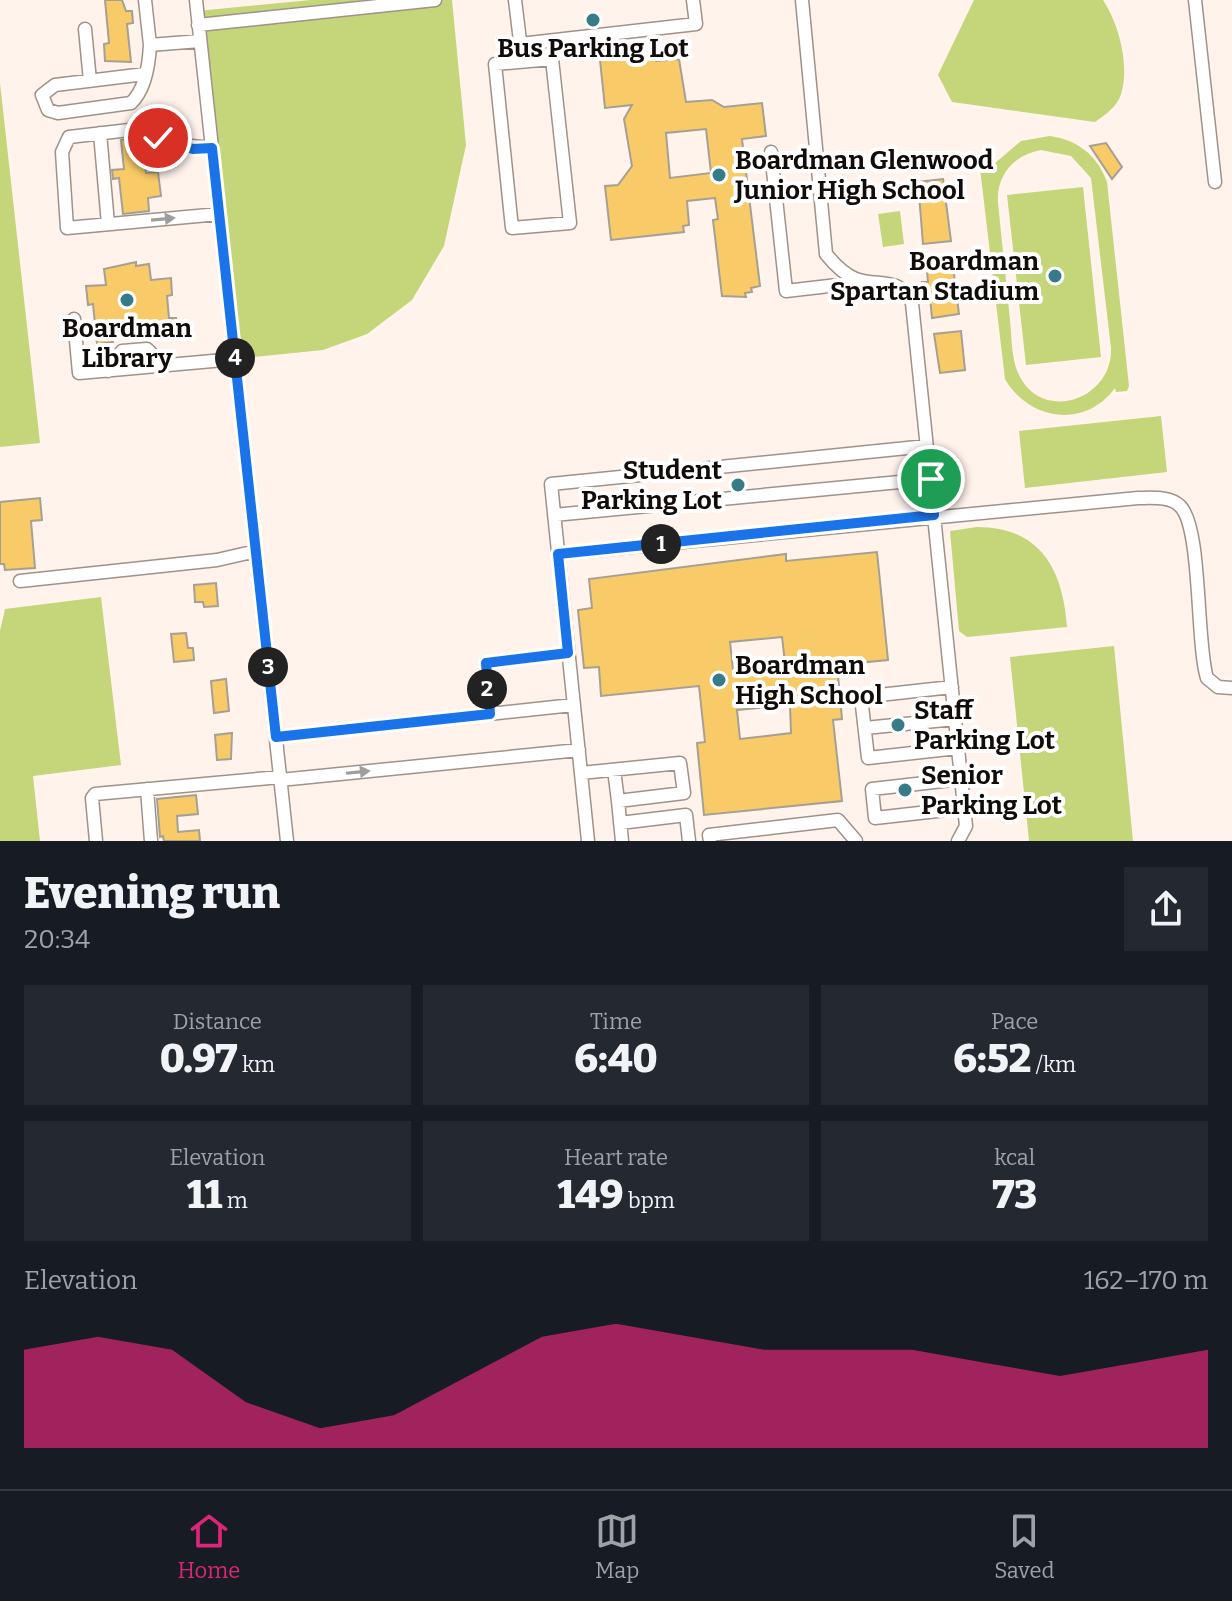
<!DOCTYPE html>
<html lang="en">
<head>
<meta charset="utf-8">
<style>
  body { margin:0; font-family:Bitter,serif; background:#242831; color:#f1f3f6; height:100vh; display:flex; flex-direction:column; font-size:30px; white-space:nowrap }
  * { box-sizing:border-box; margin:0 }
  p { font-size:26px; color:#9ea1a6 }
  .icon { flex:none; width:44px; height:44px; fill:none; stroke:currentColor; stroke-width:2; stroke-linecap:round; stroke-linejoin:round }
  .map { position:relative; height:841px; overflow:hidden }
  .panel { display:flex; flex-direction:column; background:#171b24; flex:1 }
  .panel>* { flex:none }
  .pin { position:absolute; display:grid; place-items:center; width:68px; height:68px; color:#fff; margin:-34px; border:4px solid #fff; border-radius:50%; box-shadow:0 2px 8px #0007 }
  .km { position:absolute; width:40px; height:40px; margin:-20px; border-radius:50%; background:#222; color:#fff; font-size:22px; line-height:40px; text-align:center }
  .round { display:grid; place-items:center; flex:none; width:84px; height:84px; border-radius:0px; background:#242831 }
  .headline { display:flex; align-items:center; justify-content:space-between; height:136px; padding:0 24px }
  h1 { font-size:44px; font-weight:800; line-height:60px }
  .figures { display:grid; grid-template-columns:repeat(3,1fr); gap:12px; height:136px; padding:8px 24px }
  .figures div { display:grid; align-content:center; border-radius:0px; background:#242831; text-align:center }
  .figures b { font-size:40px; font-weight:800 }
  .figures small { font-size:22px; font-weight:400 }
  .figures p { font-size:22px }
  .chart { height:224px; padding:16px 24px }
  .chart p { display:flex; justify-content:space-between }
  .chart svg { width:100%; height:144px; margin-top:8px; fill:#db2777; opacity:.7 }
  .tabs { display:flex; justify-content:space-around; align-items:center; height:112px; border-top:2px solid #363941; background:#171b24; font-size:22px; color:#9ea1a6 }
  .tabs a { display:grid; justify-items:center; gap:4px }
  .tabs .on { color:#db2777 }
  .map>svg:first-child { display:block }
  .green { fill:#c5d579; fill-rule:evenodd }
  .building { fill:#f8cb68; stroke:#a6a093; stroke-width:2; fill-rule:evenodd }
  .lines { fill:none; stroke-linecap:round; stroke-linejoin:round }
  .minor-casing { stroke:#9f928a; stroke-width:15 }
  .minor { stroke:#fff; stroke-width:12 }
  .oneway { fill:#a09e9d }
  .route-casing { stroke:#fff; stroke-width:16 }
  .route { stroke:#1a73e8; stroke-width:10 }
  .poi-dot { fill:#367b88; stroke:#fff; stroke-width:3 }
  .labels { text-anchor:middle; stroke-width:8; stroke-linejoin:round; paint-order:stroke }
  .poi-label { font-size:26px; font-weight:bold; fill:#110c0a; stroke:#fff; text-anchor:start }
</style>
</head>
<body>
<div class="map">
<svg width="1232" height="841" viewBox="0 0 1232 841">
  <rect width="100%" height="100%" fill="#fff3ec"/>
  <path class="green" d="M 311,0 L 452,0 L 466,145 L 444,246 L 412,300 L 367,334 L 323,350 L 235,359 L 197,11 Z
    M 974,0 L 1103,0 C 1119,24 1130,66 1121,94 C 1117,107 1105,115 1095,122 L 952,102 L 938,75 Z
    M 0,83 L 40,443 L 0,447 Z
    M 1050,136 C 1078,140 1097,155 1107,182 L 1129,386 L 1127,391 L 1116,392 L 1115,388 C 1085,429 1029,421 1005,379 L 979,160 L 993,158 L 994,164 L 1021,141 ZM 1041,150 L 1071,156 L 1091,178 L 1111,348 C 1113,399 1043,424 1019,375 C 1011,359 1012,338 1010,320 C 1006,281 1002,242 998,203 C 996,175 1014,155 1041,150 Z
    M 1083,187 L 1101,357 L 1026,365 L 1007,195 Z
    M 900,211 L 904,244 L 883,247 L 878,214 Z
    M 1161,416 L 1167,472 L 1025,488 L 1019,431 Z
    M 977,527 C 1041,527 1063,570 1067,627 L 967,637 L 959,631 L 950,531 Z
    M 101,597 L 121,765 L 33,776 L 40,841 L 0,841 L 0,631 L 5,609 Z
    M 1114,646 L 1133,841 L 1029,841 L 1010,657 Z"/>
  <path class="building" d="M 105,0 L 122,0 L 126,11 L 132,11 L 133,23 L 127,24 L 131,62 L 105,61 L 104,44 L 109,43 Z
    M 655,54 L 656,61 L 679,59 L 686,102 L 712,100 L 724,107 L 762,103 L 766,136 L 742,139 L 760,286 L 751,288 L 752,292 L 745,293 L 746,297 L 722,296 L 713,220 L 718,219 L 715,198 L 687,201 L 689,225 L 683,226 L 684,232 L 611,240 L 605,186 L 618,185 L 632,166 L 624,119 L 632,105 L 605,108 L 600,60 ZM 706,129 L 711,173 L 670,178 L 666,133 Z
    M 137,138 L 142,141 L 146,173 L 158,172 L 161,196 L 148,198 L 149,211 L 123,214 L 119,178 L 113,179 L 112,170 L 124,169 L 121,140 Z
    M 1106,143 L 1122,167 L 1112,179 L 1090,146 Z
    M 943,179 L 951,241 L 923,244 L 918,182 Z
    M 952,258 L 959,314 L 932,318 L 930,297 L 924,297 L 922,282 L 928,282 L 926,260 Z
    M 136,262 L 136,266 L 149,264 L 151,280 L 171,278 L 172,295 L 167,296 L 169,318 L 176,318 L 177,326 L 170,327 L 171,336 L 156,338 L 155,328 L 138,330 L 139,337 L 129,338 L 128,332 L 112,333 L 113,342 L 97,344 L 93,304 L 88,305 L 86,286 L 106,285 L 104,269 Z
    M 961,331 L 965,370 L 940,373 L 934,334 Z
    M 40,498 L 42,520 L 31,521 L 35,568 L 5,570 L 4,564 L 0,564 L 0,502 Z
    M 877,552 L 888,660 L 837,665 L 842,719 L 833,720 L 842,801 L 704,815 L 697,743 L 705,742 L 699,686 L 601,696 L 599,667 L 584,668 L 578,610 L 592,608 L 589,579 L 786,554 L 786,561 ZM 782,637 L 785,663 L 733,669 L 730,642 ZM 790,705 L 791,733 L 740,739 L 737,710 Z
    M 216,583 L 218,606 L 204,607 L 203,602 L 195,602 L 194,585 Z
    M 186,633 L 188,648 L 193,648 L 194,660 L 174,662 L 171,634 Z
    M 226,679 L 229,711 L 214,713 L 211,681 Z
    M 232,733 L 231,759 L 217,760 L 215,735 Z
    M 196,795 L 198,814 L 177,816 L 178,832 L 199,830 L 200,841 L 164,841 L 163,836 L 160,837 L 157,799 Z"/>
  <g class="lines">
    <g class="minor-casing">
      <path id="minor" d="M 145,0 L 150,45 L 200,41
        M 196,0 L 287,841
        M 515,0 L 521,49
        M 802,0 L 826,254 C 834,264 843,274 856,279 C 878,287 901,276 912,303 L 966,826 L 958,841
        M 1195,0 L 1215,182
        M 198,25 L 435,0
        M 85,29 L 90,81
        M 520,44 L 696,24 L 693,0
        M 552,59 L 570,223 L 512,228 L 495,64 Z
        M 145,74 L 55,85 L 42,95 L 48,110 L 58,113 L 131,103 C 145,90 149,64 150,45
        M 100,133 L 108,224
        M 212,148 L 171,144 L 138,129 L 69,137 L 62,152 L 67,228 L 219,214
        M 771,152 L 786,291 L 863,282
        M 74,319 L 79,373 L 235,359
        M 108,371 L 122,351 L 147,349 L 163,365
        M 554,515 L 931,479
        M 558,554 L 1138,498 C 1152,498 1170,496 1180,506 C 1202,527 1196,643 1207,678 L 1218,687 L 1232,688
        M 20,581 L 217,560 L 256,551
        M 952,687 L 861,697 L 868,758 L 958,748
        M 490,714 L 486,663 L 568,653
        M 865,728 L 955,719
        M 276,737 L 573,705
        M 581,773 L 680,763 L 684,793 L 618,801 L 614,770
        M 961,779 L 872,789 L 875,818 L 964,808
        M 280,780 L 579,750
        M 147,789 L 151,841
        M 618,801 L 622,841
        M 620,823 L 686,815 L 689,841
        M 96,841 L 92,798 L 95,794 L 280,777
        M 588,841 L 551,484 L 927,446
        M 710,841 L 709,835 L 838,820 L 856,841"/>
    </g>
    <use href="#minor" class="minor"/>
  </g>
  <defs><path id="oneway-solid" d="M-6-.8H1V-3.2L6.5 0L1 3.2V.8H-6Z" transform="scale(2)"/></defs>
  <g class="oneway">
    <use href="#oneway-solid" transform="translate(163 219) rotate(-5)"/>
    <use href="#oneway-solid" transform="translate(358 772) rotate(-6)"/>
  </g>
  <g class="lines">
    <g class="route-casing">
      <path id="route" d="M 158,138 L 193,149 L 212,148 L 276,737 L 490,714 L 486,663 L 568,653 L 558,554 L 934,515 L 931,479"/>
    </g>
    <use href="#route" class="route"/>
  </g>
  <g class="poi-dot">
    <circle cx="593" cy="20" r="8"/>
    <circle cx="719" cy="175" r="8"/>
    <circle cx="1055" cy="276" r="8"/>
    <circle cx="127" cy="300" r="8"/>
    <circle cx="738" cy="485" r="8"/>
    <circle cx="719" cy="680" r="8"/>
    <circle cx="898" cy="725" r="8"/>
    <circle cx="905" cy="790" r="8"/>
  </g>
  <g class="labels">
    <g class="poi-label">
      <text x="593" y="57" text-anchor="middle">Bus Parking Lot</text>
      <text x="735" y="169">Boardman Glenwood<tspan x="735" dy="30">Junior High School</tspan></text>
      <text x="1039" y="270" text-anchor="end">Boardman<tspan x="1039" dy="30">Spartan Stadium</tspan></text>
      <text x="127" y="337" text-anchor="middle">Boardman<tspan x="127" dy="30">Library</tspan></text>
      <text x="722" y="479" text-anchor="end">Student<tspan x="722" dy="30">Parking Lot</tspan></text>
      <text x="735" y="674">Boardman<tspan x="735" dy="30">High School</tspan></text>
      <text x="914" y="719">Staff<tspan x="914" dy="30">Parking Lot</tspan></text>
      <text x="921" y="784">Senior<tspan x="921" dy="30">Parking Lot</tspan></text>
    </g>
  </g>
</svg>
<div class="pin" style="left:931px;top:479px;background:#1e9e55"><svg class="icon" aria-label="arrive" viewBox="0 0 24 24"><path d="M6 21V4h12l-3 4 3 4H6"/></svg></div>
<div class="pin" style="left:158px;top:138px;background:#d93025"><svg class="icon" aria-label="check" viewBox="0 0 24 24"><path d="M5 12l5 5 9-10"/></svg></div>
<b class="km" style="left:661px;top:544px">1</b>
<b class="km" style="left:487px;top:689px">2</b>
<b class="km" style="left:268px;top:667px">3</b>
<b class="km" style="left:235px;top:358px">4</b>
</div>
<section class="panel">
<div class="headline"><div><h1>Evening run</h1><p>20:34</p></div><a class="round"><svg class="icon" aria-label="share" viewBox="0 0 24 24"><path d="M12 15V3M7 8l5-5 5 5M5 13v7h14v-7"/></svg></a></div>
<div class="figures">
<div><p>Distance</p><b>0.97<small> km</small></b></div>
<div><p>Time</p><b>6:40</b></div>
<div><p>Pace</p><b>6:52<small> /km</small></b></div>
</div>
<div class="figures">
<div><p>Elevation</p><b>11<small> m</small></b></div>
<div><p>Heart rate</p><b>149<small> bpm</small></b></div>
<div><p>kcal</p><b>73</b></div>
</div>
<div class="chart"><p><span>Elevation</span>162–170 m</p>
<svg viewBox="0 0 160 44" preserveAspectRatio="none"><path d="M0 44V14L10 10L20 14L30 30L40 38L50 34L60 22L70 10L80 6L90 10L100 14L110 14L120 14L130 18L140 22L150 18L160 14V44z"/></svg>
</div>
</section>
<nav class="tabs">
<a class="on"><svg class="icon" aria-label="home" viewBox="0 0 24 24"><path d="M3 11l9-7 9 7M6 9v11h12V9"/></svg>Home</a>
<a><svg class="icon" aria-label="map" viewBox="0 0 24 24"><path d="M3 6l6-2 6 2 6-2v14l-6 2-6-2-6 2zM9 4v14M15 6v14"/></svg>Map</a>
<a><svg class="icon" aria-label="saved" viewBox="0 0 24 24"><path d="M7 4h10v16l-5-4-5 4z"/></svg>Saved</a>
</nav>
</body>
</html>
